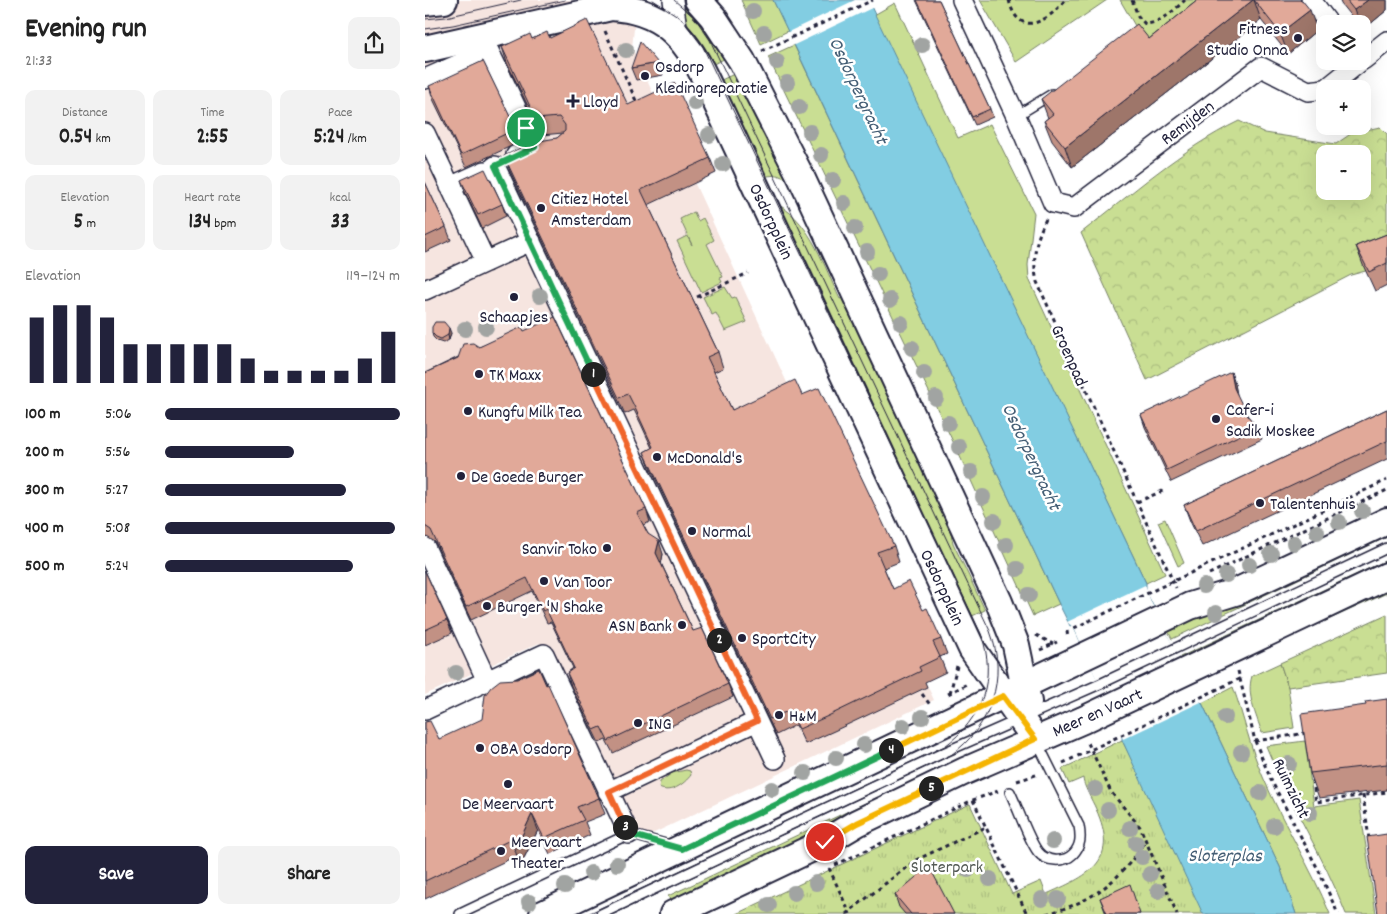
<!DOCTYPE html>
<html lang="en">
<head>
<meta charset="utf-8">
<style>
  body { margin:0; font-family:Dekko,sans-serif; background:#f2f2f2; color:#222; height:100vh; display:flex; flex-direction:column; font-size:19px; white-space:nowrap }
  * { box-sizing:border-box; margin:0 }
  p { font-size:16px; color:#767676 }
  .icon { flex:none; width:28px; height:28px; fill:none; stroke:currentColor; stroke-width:2; stroke-linecap:round; stroke-linejoin:round }
  .map { position:relative; flex:1; overflow:hidden }
  .details { display:flex; flex-direction:column; background:#fff; width:425px }
  .details>* { flex:none }
  .buttons { position:absolute; left:891px; top:15px; display:grid; gap:10px }
  .buttons a { display:grid; place-items:center; width:55px; height:55px; border-radius:10px; background:#fff; box-shadow:0 5px 20px #0002; font-size:25px }
  .pin { position:absolute; display:grid; place-items:center; width:42px; height:42px; color:#fff; margin:-21px; border:2px solid #fff; border-radius:50%; box-shadow:0 1px 5px #0007 }
  .km { position:absolute; width:25px; height:25px; margin:-12px; border-radius:50%; background:#222; color:#fff; font-size:14px; line-height:25px; text-align:center }
  .round { display:grid; place-items:center; flex:none; width:52px; height:52px; border-radius:10px; background:#f2f2f2 }
  .headline { display:flex; align-items:center; justify-content:space-between; height:85px; padding:0 25px }
  h1 { font-size:28px; font-weight:700; line-height:38px }
  .figures { display:grid; grid-template-columns:repeat(3,1fr); gap:8px; height:85px; padding:5px 25px }
  .figures div { display:grid; align-content:center; border-radius:10px; background:#f2f2f2; text-align:center }
  .figures b { font-size:21px; font-weight:700 }
  .figures small { font-size:14px; font-weight:400 }
  .figures p { font-size:14px }
  .chart { height:140px; padding:10px 25px }
  .chart p { display:flex; justify-content:space-between }
  .chart svg { width:100%; height:90px; margin-top:5px; stroke:#22223b; stroke-width:6 }
  .cta { display:flex; gap:10px; margin-top:auto; padding:10px 25px }
  .cta a { flex:1; height:58px; border-radius:10px; background:#22223b; color:#fff; font-size:20px; font-weight:700; line-height:58px; text-align:center }
  .cta a+a { background:#f2f2f2; color:#222 }
  ul { padding:0 25px; list-style:none; font-size:16px }
  li { display:grid; grid-template-columns:80px 60px 1fr; align-items:center; height:38px }
  li i { height:12px; border-radius:6px; background:#22223b }
  main { display:flex; flex:1; min-height:0 }
  .map>svg:first-child { display:block }
  .built { fill:#f6e5e0 }
  .grass { fill:#c9de93; stroke:#768067 }
  .forest { fill:url(#forest-crowns); stroke:#768067; fill-rule:evenodd }
  .park { fill:url(#park-tufts); stroke:#768067 }
  .water { fill:#82cde2; stroke:#5c899f }
  .pier { fill:#fff }
  .lines { fill:none; stroke-linecap:round; stroke-linejoin:round }
  .lane-casing { stroke:#22223b; stroke-width:12 }
  .street-casing { stroke:#22223b; stroke-width:22 }
  .secondary-casing { stroke:#22223b; stroke-width:30 }
  .path { stroke:#22223b; stroke-width:3; stroke-dasharray:4 4; stroke-linecap:butt }
  .lane { stroke:#fff; stroke-width:9 }
  .street { stroke:#fff; stroke-width:19 }
  .secondary { stroke:#fff; stroke-width:26 }
  .tram { stroke:#22223b; stroke-width:1 }
  .tree { fill:#a1a4a2 }
  .wall { fill:#c29184; stroke:#22223b }
  .shaded-wall { fill:#9e766b; stroke:#22223b }
  .building { fill:#e1a999; stroke:#22223b }
  .split-1-casing { stroke:#fff; stroke-width:10 }
  .split-2-casing { stroke:#fff; stroke-width:10 }
  .split-3-casing { stroke:#fff; stroke-width:10 }
  .split-4-casing { stroke:#fff; stroke-width:10 }
  .split-5-casing { stroke:#fff; stroke-width:10 }
  .split-6-casing { stroke:#fff; stroke-width:10 }
  .split-1 { stroke:#22a559; stroke-width:6 }
  .split-2 { stroke:#f0652b; stroke-width:6 }
  .split-3 { stroke:#f0652b; stroke-width:6 }
  .split-4 { stroke:#22a559; stroke-width:6 }
  .split-5 { stroke:#f5b400; stroke-width:6 }
  .split-6 { stroke:#f5b400; stroke-width:6 }
  .poi-dot { fill:#22223b; stroke:#fff; stroke-width:2 }
  .labels { text-anchor:middle; stroke-width:5; stroke-linejoin:round; paint-order:stroke }
  .poi-label { font-size:18px; fill:#22223b; stroke:#fff; text-anchor:start }
  .street-label { font-size:18px; fill:#22223b; stroke:#fff }
  .park-label { font-size:18px; fill:#545a55; stroke:#fff }
  .water-label { font-size:19px; font-style:italic; fill:#445e75; stroke:#fff }
</style>
</head>
<body>
<main>
<section class="details">
<div class="headline"><div><h1>Evening run</h1><p>21:33</p></div><a class="round"><svg class="icon" aria-label="share" viewBox="0 0 24 24"><path d="M12 15V3M7 8l5-5 5 5M5 13v7h14v-7"/></svg></a></div>
<div class="figures">
<div><p>Distance</p><b>0.54<small> km</small></b></div>
<div><p>Time</p><b>2:55</b></div>
<div><p>Pace</p><b>5:24<small> /km</small></b></div>
</div>
<div class="figures">
<div><p>Elevation</p><b>5<small> m</small></b></div>
<div><p>Heart rate</p><b>134<small> bpm</small></b></div>
<div><p>kcal</p><b>33</b></div>
</div>
<div class="chart"><p><span>Elevation</span>119–124 m</p>
<svg viewBox="0 0 160 44" preserveAspectRatio="none"><path d="M5 44V12M15 44V6M25 44V6M35 44V12M45 44V25M55 44V25M65 44V25M75 44V25M85 44V25M95 44V32M105 44V38M115 44V38M125 44V38M135 44V38M145 44V32M155 44V19"/></svg>
</div>
<ul>
<li><b>100 m</b>5:06<i style="width:100%"></i></li>
<li><b>200 m</b>5:56<i style="width:55%"></i></li>
<li><b>300 m</b>5:27<i style="width:77%"></i></li>
<li><b>400 m</b>5:08<i style="width:98%"></i></li>
<li><b>500 m</b>5:24<i style="width:80%"></i></li>
</ul>
<div class="cta"><a>Save</a><a>Share</a></div>
</section>
<div class="map">
<svg width="962" height="914" viewBox="0 0 962 914">
  <defs>
    <pattern id="forest-crowns" width="20" height="18" patternUnits="userSpaceOnUse" patternTransform="scale(1.25)"><rect width="20" height="18" fill="#c9de93"/><path d="M2 6a3 3 0 1 1 6 0M12 15a3 3 0 1 1 6 0" fill="none" stroke="#acbe80"/></pattern>
    <pattern id="park-tufts" width="24" height="20" patternUnits="userSpaceOnUse" patternTransform="scale(1.25)"><rect width="24" height="20" fill="#c9de93"/><path d="M3 7l-1-3M5 7V3M7 7l1-3M15 17l-1-3M17 17v-4M19 17l1-3" fill="none" stroke="#acbe80"/></pattern>
  </defs>
  <rect width="100%" height="100%" fill="#fff"/>
  <filter id="ink" filterUnits="userSpaceOnUse"><feTurbulence type="fractalNoise" baseFrequency=".02" numOctaves="2"/><feDisplacementMap in="SourceGraphic" scale="10" xChannelSelector="R" yChannelSelector="G"/><feConvolveMatrix kernelMatrix="1 2 1 2 8 2 1 2 1" color-interpolation-filters="sRGB"/></filter>
  <g filter="url(#ink)">
    <path class="built" d="M 0,0 L 212,0 L 207,48 L 509,700 L 210,842 L 114,643 L 0,695 Z"/>
    <path class="grass" d="M 263,0 L 301,58 L 282,67 L 263,25 L 257,1 Z
      M 316,0 L 348,0 L 363,31 L 336,44 Z
      M 555,0 L 682,0 L 591,62 Z
      M 695,0 L 782,0 L 720,43 Z
      M 470,3 L 533,138 L 565,124 L 609,213 L 603,265 L 604,279 L 740,574 L 721,583 L 449,15 Z
      M 369,45 L 634,604 L 608,616 L 532,450 L 343,57 Z
      M 309,74 L 368,181 L 352,175 L 333,177 L 290,83 Z
      M 354,205 C 387,224 399,267 415,299 L 423,295 L 524,525 L 528,543 L 560,610 L 543,618 Z
      M 269,212 L 273,221 L 278,218 L 289,240 L 282,244 L 298,277 L 295,278 L 297,282 L 276,292 L 252,241 L 262,236 L 267,245 L 255,219 Z
      M 300,287 L 307,298 L 310,297 L 322,322 L 300,331 L 291,313 L 287,315 L 278,297 Z
      M 740,519 L 759,563 L 753,566 L 733,522 Z
      M 962,526 L 962,537 L 747,639 L 742,629 Z
      M 962,560 L 962,571 L 760,666 L 755,657 Z
      M 962,582 L 962,593 L 793,670 Z
      M 855,663 L 863,687 L 869,728 L 837,733 C 831,714 821,695 827,676 Z
      M 808,687 C 819,717 825,748 838,777 C 858,824 886,867 905,914 L 871,914 L 855,867 L 777,703 Z
      M 880,741 L 889,806 L 934,800 L 951,914 L 921,914 C 899,856 864,804 841,746 Z
      M 534,759 L 537,762 L 249,908 L 243,896 Z
      M 261,770 L 265,771 L 266,775 C 259,784 246,794 234,788 L 235,782 L 247,773 Z"/>
    <path class="forest" d="M 814,121 L 840,133 L 911,144 L 927,133 L 955,127 L 962,134 L 962,265 L 926,275 L 722,380 L 656,233 C 706,194 756,149 814,121 ZM 900,154 L 938,154 L 938,191 L 900,191 Z
      M 962,614 L 962,673 L 863,687 L 855,663 Z"/>
    <path class="park" d="M 697,740 L 784,914 L 311,914 L 545,804 L 587,894 L 616,881 L 621,894 L 624,893 C 667,874 694,860 671,809 C 667,800 658,785 658,778 L 644,784 L 637,769 Z"/>
    <path class="water" d="M 348,0 L 443,0 L 721,583 L 721,591 L 772,698 L 777,703 L 855,867 L 871,914 L 778,914 L 697,740 L 697,733 L 649,628 L 647,625 L 645,626 L 634,604 Z"/>
    <path class="pier" d="M 430,0 L 445,0 L 449,7 L 367,46 L 361,33 Z
      M 720,585 L 726,602 L 776,702 L 698,739 L 649,628 L 642,622 Z"/>
    <g class="lines">
      <g class="lane-casing">
        <path id="lane" d="M 591,116 L 627,94
          M 585,792 C 593,808 603,839 613,852 C 621,862 639,863 648,854 C 656,846 656,837 654,826 L 612,742
          M 35,914 L 204,834 L 248,846
          M 176,914 L 518,753 L 675,684 L 962,548"/>
      </g>
      <g class="street-casing">
        <path id="street" d="M 248,0 L 253,35
          M 537,0 L 591,116 L 628,203 L 649,208 L 836,67 L 883,91 L 900,89
          M 886,0 L 904,24
          M 938,60 L 962,41
          M 0,79 L 64,51 L 110,147 L 91,155
          M 901,89 L 936,61
          M 0,133 L 61,262
          M 70,166 L 350,759
          M 25,187 L 60,171
          M 0,290 L 106,241
          M 0,547 L 62,681
          M 0,710 L 119,654 L 204,834
          M 183,792 L 332,721"/>
      </g>
      <g class="secondary-casing">
        <path id="secondary" d="M 273,0 L 288,17 L 317,61 L 376,177 L 574,602 L 591,645 L 603,702
          M 0,2 L 19,0
          M 0,49 L 186,7 C 236,10 260,36 280,78 L 547,649 L 610,739
          M 118,914 L 765,606 L 813,591 L 962,521
          M 248,914 L 400,842 L 432,823 L 540,771 L 658,720 L 962,576"/>
      </g>
      <path class="path" d="M 584,0 C 593,39 623,22 640,0
        M 707,0 L 713,16 L 720,24 C 737,23 748,11 760,0
        M 180,31 L 212,103
        M 337,51 L 448,0
        M 621,219 C 610,241 607,258 612,282 L 751,588
        M 272,297 L 323,273
        M 712,502 L 740,490
        M 784,574 L 962,490
        M 649,628 L 962,480
        M 642,631 L 643,639
        M 611,635 L 628,644
        M 615,650 L 632,642
        M 813,671 L 830,741 L 846,780 L 894,871 L 913,914
        M 525,693 L 532,666
        M 497,694 L 506,706
        M 523,694 L 544,683
        M 830,741 L 882,733
        M 663,743 L 686,792 L 715,827 L 752,914
        M 638,763 L 816,678
        M 888,780 L 891,802 L 962,792
        M 592,781 L 614,774
        M 938,795 L 944,839
        M 548,800 L 602,914
        M 410,865 L 548,800 L 573,791
        M 404,868 L 425,914
        M 421,914 L 491,860 L 561,827
        M 621,914 C 668,902 694,881 721,841"/>
      <use href="#lane" class="lane"/>
      <use href="#street" class="street"/>
      <use href="#secondary" class="secondary"/>
      <path class="tram" d="M 0,19 L 21,17 L 96,0
        M 0,29 L 28,25 L 140,0
        M 163,914 L 520,746 C 557,719 572,678 556,634 L 278,47 L 256,18 L 228,0
        M 189,914 L 526,755 C 566,726 583,678 565,631 L 285,40 L 270,18 L 249,0"/>
    </g>
    <g class="tree">
      <circle cx="328" cy="11" r="8"/>
      <circle cx="339" cy="33" r="8"/>
      <circle cx="497" cy="45" r="8"/>
      <circle cx="201" cy="50" r="8"/>
      <circle cx="352" cy="62" r="8"/>
      <circle cx="362" cy="83" r="8"/>
      <circle cx="270" cy="103" r="8"/>
      <circle cx="374" cy="107" r="8"/>
      <circle cx="385" cy="132" r="8"/>
      <circle cx="284" cy="135" r="8"/>
      <circle cx="396" cy="155" r="8"/>
      <circle cx="298" cy="164" r="8"/>
      <circle cx="408" cy="180" r="8"/>
      <circle cx="419" cy="203" r="8"/>
      <circle cx="430" cy="228" r="8"/>
      <circle cx="442" cy="252" r="8"/>
      <circle cx="453" cy="274" r="8"/>
      <circle cx="115" cy="296" r="8"/>
      <circle cx="465" cy="300" r="8"/>
      <circle cx="476" cy="323" r="8"/>
      <circle cx="61" cy="327" r="8"/>
      <circle cx="40" cy="329" r="8"/>
      <circle cx="487" cy="348" r="8"/>
      <circle cx="499" cy="373" r="8"/>
      <circle cx="511" cy="398" r="8"/>
      <circle cx="523" cy="423" r="8"/>
      <circle cx="534" cy="447" r="8"/>
      <circle cx="546" cy="472" r="8"/>
      <circle cx="558" cy="497" r="8"/>
      <circle cx="937" cy="511" r="8"/>
      <circle cx="569" cy="521" r="8"/>
      <circle cx="914" cy="522" r="8"/>
      <circle cx="892" cy="532" r="8"/>
      <circle cx="869" cy="543" r="8"/>
      <circle cx="581" cy="545" r="8"/>
      <circle cx="846" cy="554" r="8"/>
      <circle cx="824" cy="565" r="8"/>
      <circle cx="592" cy="569" r="8"/>
      <circle cx="801" cy="575" r="8"/>
      <circle cx="779" cy="586" r="8"/>
      <circle cx="604" cy="595" r="8"/>
      <circle cx="791" cy="613" r="8"/>
      <circle cx="31" cy="673" r="8"/>
      <circle cx="497" cy="717" r="8"/>
      <circle cx="800" cy="717" r="8"/>
      <circle cx="478" cy="726" r="8"/>
      <circle cx="439" cy="745" r="8"/>
      <circle cx="816" cy="752" r="8"/>
      <circle cx="411" cy="758" r="8"/>
      <circle cx="864" cy="764" r="8"/>
      <circle cx="380" cy="773" r="8"/>
      <circle cx="347" cy="789" r="8"/>
      <circle cx="670" cy="789" r="8"/>
      <circle cx="835" cy="793" r="8"/>
      <circle cx="683" cy="810" r="8"/>
      <circle cx="885" cy="813" r="8"/>
      <circle cx="849" cy="826" r="8"/>
      <circle cx="705" cy="828" r="8"/>
      <circle cx="628" cy="841" r="8"/>
      <circle cx="711" cy="843" r="8"/>
      <circle cx="717" cy="857" r="8"/>
      <circle cx="192" cy="864" r="8"/>
      <circle cx="543" cy="870" r="8"/>
      <circle cx="166" cy="873" r="8"/>
      <circle cx="725" cy="874" r="8"/>
      <circle cx="565" cy="879" r="8"/>
      <circle cx="391" cy="883" r="8"/>
      <circle cx="140" cy="886" r="8"/>
      <circle cx="733" cy="891" r="8"/>
      <circle cx="369" cy="893" r="8"/>
      <circle cx="617" cy="899" r="8"/>
      <circle cx="633" cy="899" r="8"/>
      <circle cx="104" cy="902" r="8"/>
      <circle cx="344" cy="905" r="8"/>
    </g>
    <path class="wall" d="M 491,0 L 514,0 L 565,109 L 568,117 L 550,125 Z
      M 773,0 L 877,0 L 892,30 L 863,54 L 836,20 L 647,167 L 627,141 L 619,121 L 623,118 L 616,99 L 724,39 Z
      M 915,0 L 962,0 L 962,10 L 938,30 L 938,24 L 932,24 L 916,4 Z
      M 125,38 L 203,105 L 285,158 L 291,173 L 223,205 L 293,352 L 298,368 L 289,372 L 307,410 L 377,395 L 469,546 L 474,562 L 459,568 L 468,589 L 498,610 L 516,639 L 522,654 L 515,657 L 521,672 L 500,682 L 502,687 L 409,731 L 380,744 L 371,725 L 351,735 L 225,467 L 219,452 L 227,448 L 216,424 L 209,410 L 200,414 L 85,171 L 79,156 L 132,138 L 138,133 L 117,135 L 82,63 L 77,47 L 107,39 Z
      M 233,63 L 238,75 L 211,80 L 206,68 Z
      M 4,86 L 91,129 L 95,142 L 41,167 L 8,99 Z
      M 36,180 L 77,204 L 81,216 L 57,228 L 40,192 Z
      M 0,182 L 21,227 L 26,240 L 0,252 Z
      M 962,234 L 962,285 L 950,291 L 938,265 L 931,246 Z
      M 99,331 L 221,509 L 225,522 L 218,525 L 223,534 L 238,554 L 236,563 L 268,631 L 303,684 L 308,697 L 188,753 L 181,740 L 174,743 L 146,686 L 142,673 L 148,668 L 126,622 L 122,623 L 107,591 L 46,620 L 10,542 L 0,536 L 0,373 L 54,347 Z
      M 7,333 L 26,333 L 24,340 L 18,343 L 12,341 L 8,337 Z
      M 810,384 L 812,396 L 822,415 L 832,427 L 837,439 L 746,482 L 720,427 L 716,415 Z
      M 962,409 L 962,459 L 777,546 L 765,521 L 759,505 Z
      M 0,571 L 22,620 L 27,633 L 0,645 Z
      M 962,699 L 962,790 L 894,798 L 885,773 L 941,705 Z
      M 0,722 L 14,739 L 174,798 L 180,814 L 160,822 L 165,835 L 125,854 L 113,830 L 95,866 L 91,856 L 0,899 Z
      M 470,895 L 529,914 L 480,914 L 474,907 Z
      M 675,898 L 715,914 L 681,914 Z"/>
    <path class="shaded-wall" d="M 828,0 L 829,0 L 836,20 L 647,167 L 640,147 Z
      M 943,0 L 962,0 L 962,10 L 938,30 L 938,24 L 934,24 L 929,10 Z
      M 885,10 L 892,30 L 863,54 L 855,33 Z
      M 24,328 L 26,333 L 24,340 L 23,335 Z
      M 806,372 L 810,384 L 813,400 L 809,388 Z
      M 234,541 L 238,554 L 236,565 L 231,553 Z
      M 107,814 L 113,830 L 95,866 L 90,850 Z"/>
    <path class="building" d="M 492,0 L 514,0 L 565,109 L 547,117 Z
      M 773,0 L 828,0 L 640,147 L 619,121 L 628,114 L 616,99 L 712,24 L 724,39 Z
      M 829,0 L 877,0 L 885,10 L 855,33 Z
      M 921,0 L 943,0 L 929,10 Z
      M 162,20 L 203,105 L 250,83 L 285,158 L 216,190 L 293,352 L 282,357 L 307,410 L 370,380 L 377,395 L 394,388 L 469,546 L 452,552 L 468,589 L 484,581 L 498,610 L 502,608 L 516,639 L 508,642 L 515,657 L 494,667 L 496,671 L 403,716 L 374,729 L 365,710 L 345,719 L 219,452 L 228,447 L 210,408 L 203,394 L 194,398 L 79,156 L 108,142 L 132,138 L 140,131 L 140,125 L 134,117 L 111,119 L 77,47 L 105,34 L 107,39 L 122,32 L 125,38 Z
      M 215,42 L 233,63 L 206,68 Z
      M 58,61 L 91,129 L 36,155 L 4,86 Z
      M 60,169 L 77,204 L 53,215 L 36,180 Z
      M 0,182 L 21,227 L 0,237 Z
      M 962,234 L 962,263 L 944,272 L 931,246 Z
      M 130,317 L 221,509 L 212,513 L 223,534 L 234,541 L 231,553 L 268,631 L 277,628 L 303,684 L 183,741 L 176,727 L 169,730 L 142,673 L 149,668 L 121,609 L 118,611 L 102,578 L 41,607 L 6,530 L 0,526 L 0,373 L 33,358 L 38,344 L 48,343 L 54,347 L 97,327 L 99,331 Z
      M 10,322 L 19,322 L 24,328 L 23,335 L 16,339 L 11,337 L 7,333 L 7,327 Z
      M 806,372 L 809,388 L 822,415 L 832,427 L 742,470 L 716,415 Z
      M 962,409 L 962,441 L 771,531 L 759,505 Z
      M 0,571 L 22,620 L 0,630 Z
      M 114,669 L 121,685 L 123,684 L 174,798 L 152,807 L 159,820 L 119,838 L 107,814 L 90,850 L 85,840 L 0,881 L 0,722 L 5,721 L 14,739 L 57,719 L 60,695 L 66,687 L 75,680 L 92,679 Z
      M 962,699 L 962,764 L 885,773 L 876,714 L 941,705 L 940,702 Z
      M 962,834 L 962,914 L 953,914 L 942,837 Z
      M 504,866 L 529,914 L 486,914 L 470,895 Z
      M 705,884 L 715,914 L 682,914 L 675,898 Z"/>
  </g>
  <g class="lines" filter="url(#ink)">
    <g class="split-1-casing">
      <path id="split-1" d="M 101,128 L 110,147 L 70,166 L 168,374"/>
    </g>
    <g class="split-2-casing">
      <path id="split-2" d="M 168,374 L 294,640"/>
    </g>
    <g class="split-3-casing">
      <path id="split-3" d="M 200,827 L 184,792 L 332,721 L 294,640"/>
    </g>
    <g class="split-4-casing">
      <path id="split-4" d="M 200,827 L 204,834 L 257,849 L 466,750"/>
    </g>
    <g class="split-5-casing">
      <path id="split-5" d="M 466,750 L 578,696 L 610,739 L 506,788"/>
    </g>
    <g class="split-6-casing">
      <path id="split-6" d="M 400,842 L 432,823 L 506,788"/>
    </g>
    <use href="#split-1" class="split-1"/>
    <use href="#split-2" class="split-2"/>
    <use href="#split-3" class="split-3"/>
    <use href="#split-4" class="split-4"/>
    <use href="#split-5" class="split-5"/>
    <use href="#split-6" class="split-6"/>
  </g>
  <g class="poi-dot">
    <circle cx="873" cy="38" r="5"/>
    <circle cx="220" cy="76" r="5"/>
    <path d="M145.5 93.5h5v5h5v5h-5v5h-5v-5h-5v-5h5z"/>
    <circle cx="116" cy="208" r="5"/>
    <circle cx="89" cy="297" r="5"/>
    <circle cx="54" cy="374" r="5"/>
    <circle cx="43" cy="411" r="5"/>
    <circle cx="791" cy="419" r="5"/>
    <circle cx="232" cy="457" r="5"/>
    <circle cx="36" cy="476" r="5"/>
    <circle cx="835" cy="503" r="5"/>
    <circle cx="267" cy="531" r="5"/>
    <circle cx="182" cy="548" r="5"/>
    <circle cx="119" cy="581" r="5"/>
    <circle cx="62" cy="606" r="5"/>
    <circle cx="257" cy="625" r="5"/>
    <circle cx="317" cy="638" r="5"/>
    <circle cx="354" cy="715" r="5"/>
    <circle cx="213" cy="723" r="5"/>
    <circle cx="55" cy="748" r="5"/>
    <circle cx="83" cy="784" r="5"/>
    <circle cx="76" cy="851" r="5"/>
  </g>
  <g class="labels">
    <g class="poi-label">
      <text x="863" y="34" text-anchor="end">Fitness<tspan x="863" dy="21">Studio Onna</tspan></text>
      <text x="230" y="72">Osdorp<tspan x="230" dy="21">Kledingreparatie</tspan></text>
      <text x="158" y="107">Lloyd</text>
      <text x="126" y="204">Citiez Hotel<tspan x="126" dy="21">Amsterdam</tspan></text>
      <text x="89" y="322" text-anchor="middle">Schaapjes</text>
      <text x="64" y="380">TK Maxx</text>
      <text x="801" y="415">Cafer-i<tspan x="801" dy="21">Sadik Moskee</tspan></text>
      <text x="53" y="417">Kungfu Milk Tea</text>
      <text x="242" y="463">McDonald's</text>
      <text x="46" y="482">De Goede Burger</text>
      <text x="845" y="509">Talentenhuis</text>
      <text x="277" y="537">Normal</text>
      <text x="172" y="554" text-anchor="end">Sanvir Toko</text>
      <text x="129" y="587">Van Toor</text>
      <text x="72" y="612">Burger 'N Shake</text>
      <text x="247" y="631" text-anchor="end">ASN Bank</text>
      <text x="327" y="644">SportCity</text>
      <text x="364" y="721">H&amp;M</text>
      <text x="223" y="729">ING</text>
      <text x="65" y="754">OBA Osdorp</text>
      <text x="83" y="809" text-anchor="middle">De Meervaart</text>
      <text x="86" y="847">Meervaart<tspan x="86" dy="21">Theater</tspan></text>
    </g>
    <g class="street-label">
      <text transform="translate(762 122) rotate(-37)" y="6">Remijden</text>
      <text transform="translate(347 221) rotate(65)" y="6">Osdorpplein</text>
      <text transform="translate(645 355) rotate(66)" y="6">Groenpad</text>
      <text transform="translate(518 587) rotate(65)" y="6">Osdorpplein</text>
      <text transform="translate(672 712) rotate(-24)" y="6">Meer en Vaart</text>
      <text transform="translate(867 788) rotate(64)" y="6">Ruimzicht</text>
    </g>
    <g class="park-label">
      <text x="522" y="872">Sloterpark</text>
    </g>
    <g class="water-label">
      <text transform="translate(435 90) rotate(65)" y="7">Osdorpergracht</text>
      <text transform="translate(608 456) rotate(65)" y="7">Osdorpergracht</text>
      <text x="800" y="861">Sloterplas</text>
    </g>
  </g>
</svg>
<div class="buttons">
<a><svg class="icon" aria-label="layers" viewBox="0 0 24 24"><path d="M12 4l9 5-9 5-9-5zM3 14l9 5 9-5"/></svg></a>
<a>+</a>
<a>−</a>
</div>
<div class="pin" style="left:101px;top:128px;background:#1e9e55"><svg class="icon" aria-label="arrive" viewBox="0 0 24 24"><path d="M6 21V4h12l-3 4 3 4H6"/></svg></div>
<div class="pin" style="left:400px;top:842px;background:#d93025"><svg class="icon" aria-label="check" viewBox="0 0 24 24"><path d="M5 12l5 5 9-10"/></svg></div>
<b class="km" style="left:168px;top:374px">1</b>
<b class="km" style="left:294px;top:640px">2</b>
<b class="km" style="left:200px;top:827px">3</b>
<b class="km" style="left:466px;top:750px">4</b>
<b class="km" style="left:506px;top:788px">5</b>
</div>
</main>
</body>
</html>
